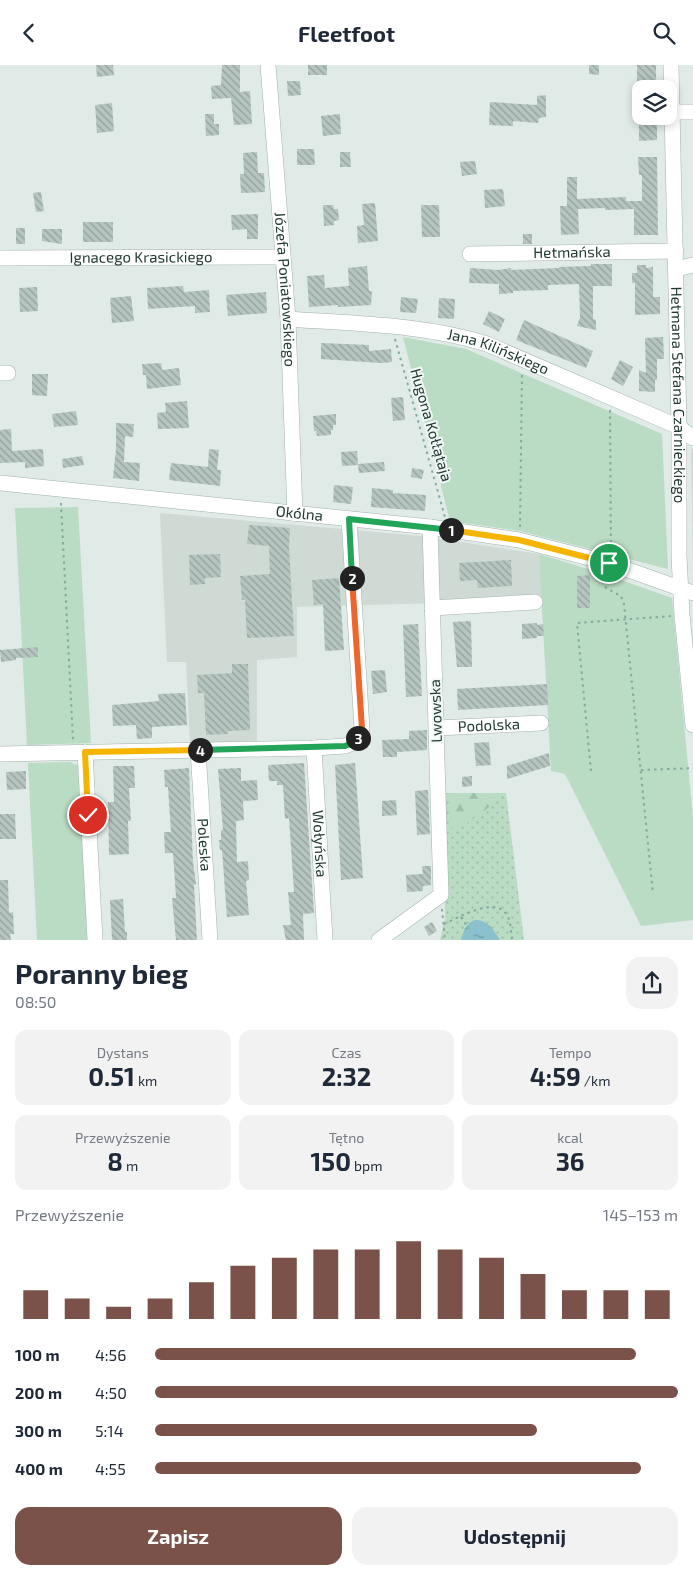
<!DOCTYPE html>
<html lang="pl">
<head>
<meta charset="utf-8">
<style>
  body { margin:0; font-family:"Exo 2",sans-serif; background:#f2f2f3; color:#1f2937; height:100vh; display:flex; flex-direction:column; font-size:19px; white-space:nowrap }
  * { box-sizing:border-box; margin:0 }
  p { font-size:16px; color:#747a83 }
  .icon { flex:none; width:28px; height:28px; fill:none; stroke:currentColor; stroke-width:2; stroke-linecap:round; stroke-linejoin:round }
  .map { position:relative; height:875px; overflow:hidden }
  .sheet { display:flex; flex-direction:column; background:#fff; flex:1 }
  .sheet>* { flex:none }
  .tools { position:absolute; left:632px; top:15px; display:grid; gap:10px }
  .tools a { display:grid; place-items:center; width:45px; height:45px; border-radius:10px; background:#fff; box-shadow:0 2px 8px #0003; font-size:25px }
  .pin { position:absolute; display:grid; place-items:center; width:42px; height:42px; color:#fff; margin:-21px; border:2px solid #fff; border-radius:50%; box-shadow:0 1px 5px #0007 }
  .km { position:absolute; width:25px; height:25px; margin:-12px; border-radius:50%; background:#222; color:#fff; font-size:14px; line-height:25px; text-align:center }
  .round { display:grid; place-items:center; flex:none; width:52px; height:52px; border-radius:15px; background:#f2f2f3 }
  .summary { display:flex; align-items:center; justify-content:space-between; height:85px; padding:0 15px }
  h1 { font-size:28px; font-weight:700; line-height:38px }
  .figures { display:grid; grid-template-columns:repeat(3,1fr); gap:8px; height:85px; padding:5px 15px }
  .figures div { display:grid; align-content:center; border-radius:12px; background:#f2f2f3; text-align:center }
  .figures b { font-size:25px; font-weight:700 }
  .figures small { font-size:14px; font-weight:400 }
  .figures p { font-size:14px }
  .chart { height:140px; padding:10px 15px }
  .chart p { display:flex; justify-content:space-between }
  .chart svg { width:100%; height:90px; margin-top:5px; stroke:#7b5249; stroke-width:6 }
  .cta { display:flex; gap:10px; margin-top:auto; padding:10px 15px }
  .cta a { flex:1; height:58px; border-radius:15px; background:#7b5249; color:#fff; font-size:20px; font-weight:700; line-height:58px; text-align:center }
  .cta a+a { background:#f2f2f3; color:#1f2937 }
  ul { padding:0 15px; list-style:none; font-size:16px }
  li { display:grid; grid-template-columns:80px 60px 1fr; align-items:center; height:38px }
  li i { height:12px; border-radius:6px; background:#7b5249 }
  header { display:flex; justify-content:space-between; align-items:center; height:65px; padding:0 15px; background:#fff; font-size:22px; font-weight:700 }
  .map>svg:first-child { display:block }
  .built { fill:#cfdad5 }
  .grass { fill:url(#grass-dots) }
  .forest { fill:url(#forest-firs) }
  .garden { fill:#badbc4 }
  .water { fill:url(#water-ripples) }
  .building { fill:url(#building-back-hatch) }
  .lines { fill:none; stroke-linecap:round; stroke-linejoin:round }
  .minor-casing { stroke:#a3b2ad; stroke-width:16 }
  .path { stroke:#82aca0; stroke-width:2; stroke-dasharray:2.5 4; stroke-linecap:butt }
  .minor { stroke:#fff; stroke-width:15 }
  .split-1-casing { stroke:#fff; stroke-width:10 }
  .split-2-casing { stroke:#fff; stroke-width:10 }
  .split-3-casing { stroke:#fff; stroke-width:10 }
  .split-4-casing { stroke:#fff; stroke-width:10 }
  .split-5-casing { stroke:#fff; stroke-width:10 }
  .split-1 { stroke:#f5b400; stroke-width:6 }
  .split-2 { stroke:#22a559; stroke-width:6 }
  .split-3 { stroke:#f0652b; stroke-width:6 }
  .split-4 { stroke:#22a559; stroke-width:6 }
  .split-5 { stroke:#f5b400; stroke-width:6 }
  .labels { text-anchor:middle; stroke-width:4; stroke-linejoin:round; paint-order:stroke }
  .street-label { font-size:15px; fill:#223a34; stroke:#f1f7f4 }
</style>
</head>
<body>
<header><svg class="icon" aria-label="back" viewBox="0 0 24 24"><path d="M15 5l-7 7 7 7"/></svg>Fleetfoot<svg class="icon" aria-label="search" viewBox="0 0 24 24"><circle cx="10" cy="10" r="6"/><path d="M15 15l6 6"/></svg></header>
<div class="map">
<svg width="693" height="875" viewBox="0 0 693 875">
  <defs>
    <pattern id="grass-dots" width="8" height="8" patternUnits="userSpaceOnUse" patternTransform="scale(1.25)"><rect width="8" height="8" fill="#badbc4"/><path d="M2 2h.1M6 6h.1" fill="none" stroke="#a0bda9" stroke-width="1.8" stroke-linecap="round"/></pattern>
    <pattern id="forest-firs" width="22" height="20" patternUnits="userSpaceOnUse" patternTransform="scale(1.25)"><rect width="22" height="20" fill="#badbc4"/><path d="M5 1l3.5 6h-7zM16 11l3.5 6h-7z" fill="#a0bda9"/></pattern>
    <pattern id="water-ripples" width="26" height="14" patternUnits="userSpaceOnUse" patternTransform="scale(1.25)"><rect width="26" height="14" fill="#8bc1cd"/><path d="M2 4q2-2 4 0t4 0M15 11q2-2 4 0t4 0" fill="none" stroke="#719ea7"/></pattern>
    <pattern id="building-back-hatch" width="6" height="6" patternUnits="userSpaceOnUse" patternTransform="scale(1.25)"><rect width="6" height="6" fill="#b6c5bf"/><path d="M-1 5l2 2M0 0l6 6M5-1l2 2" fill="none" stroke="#94a19c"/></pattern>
  </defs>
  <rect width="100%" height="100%" fill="#e0eae6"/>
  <path class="built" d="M 691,383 L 693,384 L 693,508 Z
    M 160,448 L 421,471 L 539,489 L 542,535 L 297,542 L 297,592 L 257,595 L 257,678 L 190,680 L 186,597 L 167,597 Z"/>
  <path class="grass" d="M 441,728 L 506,728 L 524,875 L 440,875 L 445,853 L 445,840 Z"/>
  <path class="forest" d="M 451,728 L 494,728 L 492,740 L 456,766 L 452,763 Z"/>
  <path class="garden" d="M 403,272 L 466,284 L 662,369 L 668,504 L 520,466 L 450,456 Z
    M 78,442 L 91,678 L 27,680 L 15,443 Z
    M 539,489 L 604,509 L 672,533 L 693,753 L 693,855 L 641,861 L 565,709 L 551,706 Z
    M 70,697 L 79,701 L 88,875 L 37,875 L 28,698 Z"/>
  <path class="water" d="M 475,855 C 488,855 494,865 500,875 L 461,875 C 464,865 465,859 475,855 Z"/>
  <path class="building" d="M 96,0 L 113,0 L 114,10 L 97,12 Z
    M 222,0 L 240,0 L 240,27 L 250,26 L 252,59 L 234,60 L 231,33 L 212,34 L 211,21 L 221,20 Z
    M 308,0 L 327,0 L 327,10 L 308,10 Z
    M 589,0 L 599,0 L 599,10 L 589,9 Z
    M 637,0 L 656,0 L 656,24 L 637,24 Z
    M 287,16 L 300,16 L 301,30 L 288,31 Z
    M 546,30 L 546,52 L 539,53 L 538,58 L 513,56 L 513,61 L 489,60 L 490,37 L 537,40 L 537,31 Z
    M 112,38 L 114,66 L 97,68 L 95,40 Z
    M 205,49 L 214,49 L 214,59 L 219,59 L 219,70 L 206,71 Z
    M 340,49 L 341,69 L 323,71 L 321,51 Z
    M 639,52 L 657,52 L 657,75 L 639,76 Z
    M 297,84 L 314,84 L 315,100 L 297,100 Z
    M 257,87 L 258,108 L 264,108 L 265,127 L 241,128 L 240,109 L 244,109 L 243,88 Z
    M 340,87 L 350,87 L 351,102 L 340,102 Z
    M 638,92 L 657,92 L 658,170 L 634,170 L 634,144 L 605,145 L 605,143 L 578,144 L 579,169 L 561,170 L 560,141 L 567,141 L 567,112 L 577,112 L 577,134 L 626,132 L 626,136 L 642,136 L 642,110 L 639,110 Z
    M 475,96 L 477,109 L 462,111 L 460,97 Z
    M 503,124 L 505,141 L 485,143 L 484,125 Z
    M 41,127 L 44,146 L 36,147 L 33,128 Z
    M 375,138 L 378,176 L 358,178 L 357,161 L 364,160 L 362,139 Z
    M 323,140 L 333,140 L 334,144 L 338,144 L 339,155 L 334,156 L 334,160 L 324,161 Z
    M 421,140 L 439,140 L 440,172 L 422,172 Z
    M 258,149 L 258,174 L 247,174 L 247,164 L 232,165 L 231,150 Z
    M 83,157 L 113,157 L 113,177 L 83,177 Z
    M 16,163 L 25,163 L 25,179 L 16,179 Z
    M 42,164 L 62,164 L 62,179 L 42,176 Z
    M 523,169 L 532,169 L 532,179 L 523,179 Z
    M 591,199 L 612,199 L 612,221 L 593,221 L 593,254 L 596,255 L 596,265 L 577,261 L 580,252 L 579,219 L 548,220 L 548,225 L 513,226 L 513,228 L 499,229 L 499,219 L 469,218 L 470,203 L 498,205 L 511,203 L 511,205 L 559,203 L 559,202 L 591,201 Z
    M 637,200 L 646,200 L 646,203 L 653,202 L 653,232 L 660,232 L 660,249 L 635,250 L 635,218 L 632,218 L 632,208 L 637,208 Z
    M 367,201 L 369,226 L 372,226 L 371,240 L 338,242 L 338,240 L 309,242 L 307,211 L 324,210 L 325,223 L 349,221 L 348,203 Z
    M 183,221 L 184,227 L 209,225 L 210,247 L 195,248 L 195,241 L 148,244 L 147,223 Z
    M 37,222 L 38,246 L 20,247 L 19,223 Z
    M 266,227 L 267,248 L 228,251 L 226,230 Z
    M 131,231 L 134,256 L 112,258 L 110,233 Z
    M 401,232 L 418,234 L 416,248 L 400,247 Z
    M 439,233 L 455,234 L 454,254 L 438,253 Z
    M 489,246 L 505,254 L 499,267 L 483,259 Z
    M 524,255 L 593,286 L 586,303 L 516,275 Z
    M 663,272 L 664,294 L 657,294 L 657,315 L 655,315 L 655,327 L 639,326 L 639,305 L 646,308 L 645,273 Z
    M 321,278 L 369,280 L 369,286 L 391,284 L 392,297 L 381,298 L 321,294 Z
    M 620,295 L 633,302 L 623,321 L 611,314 Z
    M 161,298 L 162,305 L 179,303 L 181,320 L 147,324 L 146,310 L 143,310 L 142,299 Z
    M 32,309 L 48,309 L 47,331 L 32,330 Z
    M 403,332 L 405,355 L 393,356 L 391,333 Z
    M 187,336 L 189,363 L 158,364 L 157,348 L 166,347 L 165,338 Z
    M 76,346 L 78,360 L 54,362 L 52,349 Z
    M 336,349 L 336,360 L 333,360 L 333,365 L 331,365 L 331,370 L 317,371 L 316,366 L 314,366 L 313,351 Z
    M 116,358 L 134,359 L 133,372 L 125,371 L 124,397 L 140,398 L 139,416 L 113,413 L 116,384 Z
    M 11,364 L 12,386 L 43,384 L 44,401 L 25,403 L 25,397 L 0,398 L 0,365 Z
    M 209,384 L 219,385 L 217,405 L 221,405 L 220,421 L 169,415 L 171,398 L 208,402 Z
    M 357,386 L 358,399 L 384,397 L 385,406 L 359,408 L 358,400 L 342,401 L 341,387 Z
    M 82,391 L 84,400 L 63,403 L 62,394 Z
    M 412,403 L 424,405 L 422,414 L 411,412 Z
    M 334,420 L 353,422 L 351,439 L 333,437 Z
    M 372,423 L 393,425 L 393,428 L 426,430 L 425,446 L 371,442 Z
    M 249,460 L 290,463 L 289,482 L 294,571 L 247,573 L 245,535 L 242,535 L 240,511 L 270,509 L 269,481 L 247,479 Z
    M 220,489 L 221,512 L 205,513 L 205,519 L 190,520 L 189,490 Z
    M 511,495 L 512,521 L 478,523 L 477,515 L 460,516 L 459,498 Z
    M 590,510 L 590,543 L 577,543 L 577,511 Z
    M 339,513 L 344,585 L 325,586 L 323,539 L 314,540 L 312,515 Z
    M 471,556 L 472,602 L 457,602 L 453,557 Z
    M 537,558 L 537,560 L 543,559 L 544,571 L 537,571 L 537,573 L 522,574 L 522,559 Z
    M 418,559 L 422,631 L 406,632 L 403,560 Z
    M 38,582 L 38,592 L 16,593 L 16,595 L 1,597 L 0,585 Z
    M 232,599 L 248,599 L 250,665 L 228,666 L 228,669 L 206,670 L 204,628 L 198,628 L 197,610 L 232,608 Z
    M 385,605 L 387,627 L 373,629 L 371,606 Z
    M 547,619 L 548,640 L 458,645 L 457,624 Z
    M 185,628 L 187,660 L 152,662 L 152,673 L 137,674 L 136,660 L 113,661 L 112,640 L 159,636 L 158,629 Z
    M 427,665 L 427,685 L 397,687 L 397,692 L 383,692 L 382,675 L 409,674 L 409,666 Z
    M 489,677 L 491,700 L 476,701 L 474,678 Z
    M 549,688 L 550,701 L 507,714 L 507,701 Z
    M 304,698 L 314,848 L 303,849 L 304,875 L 286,875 L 283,860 L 291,860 L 288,827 L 294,827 L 289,753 L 285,754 L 283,720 L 277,720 L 277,716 L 269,716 L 268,700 Z
    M 355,698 L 363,813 L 341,815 L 335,700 Z
    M 113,701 L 134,701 L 135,723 L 129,723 L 131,756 L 128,756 L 129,789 L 109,790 L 108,737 L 114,737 Z
    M 189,703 L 193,797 L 196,819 L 194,820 L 197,875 L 176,875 L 172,833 L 176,833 L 173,788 L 165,788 L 164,767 L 171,767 L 168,722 L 165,722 L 164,705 Z
    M 241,703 L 241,716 L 257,715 L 258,735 L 243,736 L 244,755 L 236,756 L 237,797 L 248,796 L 249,815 L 246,816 L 249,850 L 227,852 L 222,785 L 220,785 L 219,775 L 221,775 L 221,765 L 223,765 L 218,704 Z
    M 26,706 L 26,724 L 7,725 L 6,707 Z
    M 472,711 L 472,721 L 462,722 L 462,712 Z
    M 428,725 L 430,769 L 417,770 L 415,726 Z
    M 396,735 L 397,750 L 382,751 L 382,736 Z
    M 0,749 L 15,749 L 16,774 L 0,774 Z
    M 422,801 L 431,801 L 431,820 L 423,821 L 423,826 L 407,827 L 406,810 L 423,809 Z
    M 0,815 L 8,815 L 9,848 L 13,847 L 14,869 L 10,869 L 11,875 L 0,875 Z
    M 123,834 L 125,867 L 127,867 L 127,875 L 112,875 L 110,835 Z
    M 432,857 L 437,866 L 429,871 L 424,862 Z"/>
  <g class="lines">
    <g class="minor-casing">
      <g id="minor">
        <path id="s1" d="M 268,0 L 288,254 L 295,449"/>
        <path id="s2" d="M 671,0 L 679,362 L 679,491 L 682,550 L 693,660"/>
        <path d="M 672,47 L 693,47"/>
        <path id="s3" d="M 470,189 L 676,186"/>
        <path id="s4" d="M 0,193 L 283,192"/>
        <path d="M 676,204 L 693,200"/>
        <path id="s5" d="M 288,254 C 355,259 423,259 487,279 L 679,362 L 693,373"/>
        <path d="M 0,308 L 8,308"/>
        <path id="s6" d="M 0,418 L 430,462 L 519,475 L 609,498 L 693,528"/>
        <path d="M 432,543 L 535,537"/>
        <path id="s7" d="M 437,663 L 541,658"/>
        <path id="s8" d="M 314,683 L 325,875"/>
        <path id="s9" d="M 198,685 L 210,875"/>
        <path d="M 85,687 L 95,875"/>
        <path d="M 0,689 L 314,683 L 345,681 L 357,676 L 362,664 L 349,454"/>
        <path d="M 379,875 L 441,830 L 430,462"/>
      </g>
    </g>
    <path class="path" d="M 395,274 L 445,452
      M 610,345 L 611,486
      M 61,438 L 73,675
      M 520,462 L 522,307
      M 604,509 L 603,516 L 606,523 L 621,531 L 624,539 L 653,829
      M 641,705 L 693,703
      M 591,706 L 577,558 L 671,551
      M 442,844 L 445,875
      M 461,852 L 469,864
      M 444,859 C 458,853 497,829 508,852 C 511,858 511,868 512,875"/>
    <use href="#minor" class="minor"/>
  </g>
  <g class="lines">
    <g class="split-1-casing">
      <path id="split-1" d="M 451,465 L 519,475 L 609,498"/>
    </g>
    <g class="split-2-casing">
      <path id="split-2" d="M 352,513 L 349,454 L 451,465"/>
    </g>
    <g class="split-3-casing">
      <path id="split-3" d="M 352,513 L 362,664 L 358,673"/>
    </g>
    <g class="split-4-casing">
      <path id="split-4" d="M 200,685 L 345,681 L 357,676 L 358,673"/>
    </g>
    <g class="split-5-casing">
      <path id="split-5" d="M 88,750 L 85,687 L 200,685"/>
    </g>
    <use href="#split-1" class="split-1"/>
    <use href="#split-2" class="split-2"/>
    <use href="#split-3" class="split-3"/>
    <use href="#split-4" class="split-4"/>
    <use href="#split-5" class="split-5"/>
  </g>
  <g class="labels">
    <g class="street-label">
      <text dy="5" stroke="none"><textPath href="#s3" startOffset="102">Hetmańska</textPath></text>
      <text dy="5" stroke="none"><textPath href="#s4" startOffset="141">Ignacego Krasickiego</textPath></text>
      <text dy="5" stroke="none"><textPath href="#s1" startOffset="225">Józefa Poniatowskiego</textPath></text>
      <text dy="5" stroke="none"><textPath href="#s5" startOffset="214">Jana Kilińskiego</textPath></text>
      <text dy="5" stroke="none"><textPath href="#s2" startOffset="330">Hetmana Stefana Czarnieckiego</textPath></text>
      <text transform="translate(431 360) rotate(74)" y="5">Hugona Kołłątaja</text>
      <text dy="5" stroke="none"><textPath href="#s6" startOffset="301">Okólna</textPath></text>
      <text transform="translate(436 646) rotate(-92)" y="5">Lwowska</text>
      <text dy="5" stroke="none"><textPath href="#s7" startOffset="52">Podolska</textPath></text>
      <text dy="5" stroke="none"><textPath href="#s8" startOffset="96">Wołyńska</textPath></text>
      <text dy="5" stroke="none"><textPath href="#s9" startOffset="95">Poleska</textPath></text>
    </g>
  </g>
</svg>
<div class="tools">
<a><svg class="icon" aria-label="layers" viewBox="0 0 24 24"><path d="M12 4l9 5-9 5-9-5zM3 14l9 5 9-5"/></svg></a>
</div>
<div class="pin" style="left:609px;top:498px;background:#1e9e55"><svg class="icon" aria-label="arrive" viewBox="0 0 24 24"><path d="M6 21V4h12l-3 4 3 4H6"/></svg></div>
<div class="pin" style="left:88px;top:750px;background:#d93025"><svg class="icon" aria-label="check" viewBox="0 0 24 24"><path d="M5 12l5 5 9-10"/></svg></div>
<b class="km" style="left:451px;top:465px">1</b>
<b class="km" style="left:352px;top:513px">2</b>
<b class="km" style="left:358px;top:673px">3</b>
<b class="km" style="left:200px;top:685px">4</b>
</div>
<section class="sheet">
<div class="summary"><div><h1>Poranny bieg</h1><p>08:50</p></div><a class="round"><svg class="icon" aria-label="share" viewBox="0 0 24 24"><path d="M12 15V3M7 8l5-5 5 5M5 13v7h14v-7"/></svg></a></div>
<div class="figures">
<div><p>Dystans</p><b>0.51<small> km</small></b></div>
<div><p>Czas</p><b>2:32</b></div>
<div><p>Tempo</p><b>4:59<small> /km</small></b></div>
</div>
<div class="figures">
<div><p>Przewyższenie</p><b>8<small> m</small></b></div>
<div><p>Tętno</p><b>150<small> bpm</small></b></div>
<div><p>kcal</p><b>36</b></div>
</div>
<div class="chart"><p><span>Przewyższenie</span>145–153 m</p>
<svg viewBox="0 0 160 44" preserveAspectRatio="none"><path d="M5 44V30M15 44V34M25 44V38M35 44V34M45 44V26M55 44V18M65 44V14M75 44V10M85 44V10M95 44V6M105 44V10M115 44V14M125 44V22M135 44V30M145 44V30M155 44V30"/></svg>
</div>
<ul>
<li><b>100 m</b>4:56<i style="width:92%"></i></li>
<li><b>200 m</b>4:50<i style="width:100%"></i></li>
<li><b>300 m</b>5:14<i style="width:73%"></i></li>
<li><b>400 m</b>4:55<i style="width:93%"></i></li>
</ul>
<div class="cta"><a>Zapisz</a><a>Udostępnij</a></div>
</section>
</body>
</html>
